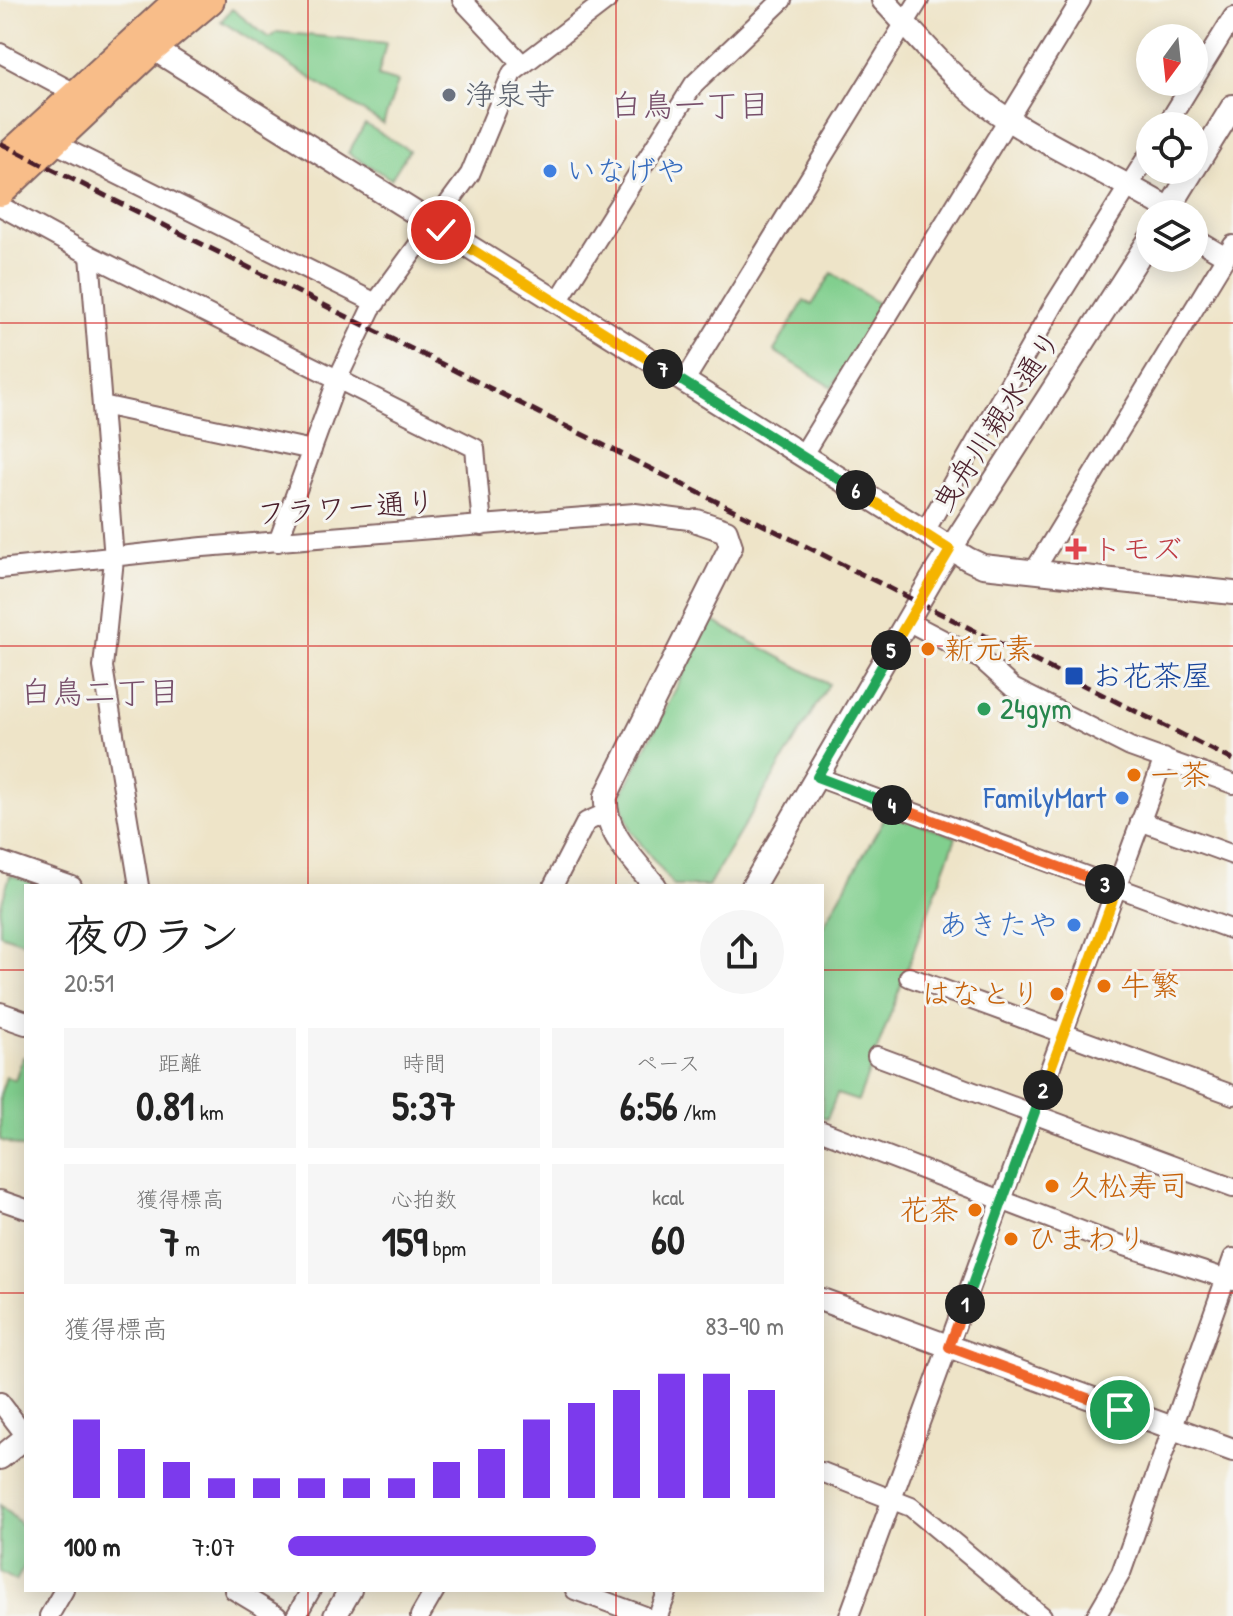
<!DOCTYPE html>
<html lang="ja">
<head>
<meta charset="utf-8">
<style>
  body { margin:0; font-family:"Patrick Hand","Klee One",sans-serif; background:#f6f6f6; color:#222; height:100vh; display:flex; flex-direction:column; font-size:30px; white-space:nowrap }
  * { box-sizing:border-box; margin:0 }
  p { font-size:26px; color:#767676 }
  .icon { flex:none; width:44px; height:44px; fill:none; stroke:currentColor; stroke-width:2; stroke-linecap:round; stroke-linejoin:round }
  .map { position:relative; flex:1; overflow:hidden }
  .details { position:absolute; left:24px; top:884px; width:800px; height:708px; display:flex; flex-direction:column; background:#fff; border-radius:0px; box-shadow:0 4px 20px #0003 }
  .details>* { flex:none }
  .needle { width:52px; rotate:195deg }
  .buttons { position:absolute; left:1136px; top:24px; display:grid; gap:16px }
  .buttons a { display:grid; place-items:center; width:72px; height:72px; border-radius:50%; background:#fff; box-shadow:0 4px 20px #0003; font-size:40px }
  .pin { position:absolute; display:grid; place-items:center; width:68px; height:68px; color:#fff; margin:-34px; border:4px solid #fff; border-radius:50%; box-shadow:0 2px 8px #0007 }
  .km { position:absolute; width:40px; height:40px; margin:-20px; border-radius:50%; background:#222; color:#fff; font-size:22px; line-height:40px; text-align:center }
  .round { display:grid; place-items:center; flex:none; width:84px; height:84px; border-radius:42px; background:#f6f6f6 }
  .summary { display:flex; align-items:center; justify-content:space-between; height:136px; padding:0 40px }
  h1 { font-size:44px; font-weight:800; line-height:60px }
  .stats { display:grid; grid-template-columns:repeat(3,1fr); gap:12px; height:136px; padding:8px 40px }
  .stats div { display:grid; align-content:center; border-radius:0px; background:#f6f6f6; text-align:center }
  .stats b { font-size:40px; font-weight:800 }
  .stats small { font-size:22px; font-weight:400 }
  .stats p { font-size:22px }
  .chart { height:224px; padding:16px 40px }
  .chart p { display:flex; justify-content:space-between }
  .chart svg { width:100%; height:144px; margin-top:8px; stroke:#7c3aed; stroke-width:6 }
  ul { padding:0 40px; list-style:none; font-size:26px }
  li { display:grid; grid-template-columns:128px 96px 1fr; align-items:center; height:60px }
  li i { height:20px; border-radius:10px; background:#7c3aed }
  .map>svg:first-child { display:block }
  .green { fill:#81cf8e; stroke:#66775c; stroke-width:2 }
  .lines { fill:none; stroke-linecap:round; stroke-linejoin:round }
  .minor-casing { stroke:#836462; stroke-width:22 }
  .tertiary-casing { stroke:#836462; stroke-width:26 }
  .trunk-casing { stroke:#836462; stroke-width:32 }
  .minor { stroke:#fff; stroke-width:18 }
  .tertiary { stroke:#fff; stroke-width:22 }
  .trunk { stroke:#f8bd89; stroke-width:28 }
  .rail { stroke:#4a1f2b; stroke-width:5; stroke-dasharray:12 6; stroke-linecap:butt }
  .split-1-casing { stroke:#fff; stroke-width:16 }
  .split-2-casing { stroke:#fff; stroke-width:16 }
  .split-3-casing { stroke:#fff; stroke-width:16 }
  .split-4-casing { stroke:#fff; stroke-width:16 }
  .split-5-casing { stroke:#fff; stroke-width:16 }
  .split-6-casing { stroke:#fff; stroke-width:16 }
  .split-7-casing { stroke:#fff; stroke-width:16 }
  .split-8-casing { stroke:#fff; stroke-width:16 }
  .split-1 { stroke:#f0652b; stroke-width:10 }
  .split-2 { stroke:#22a559; stroke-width:10 }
  .split-3 { stroke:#f5b400; stroke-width:10 }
  .split-4 { stroke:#f0652b; stroke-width:10 }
  .split-5 { stroke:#22a559; stroke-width:10 }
  .split-6 { stroke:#f5b400; stroke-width:10 }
  .split-7 { stroke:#22a559; stroke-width:10 }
  .split-8 { stroke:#f5b400; stroke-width:10 }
  .grid { fill:none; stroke:#d62828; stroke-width:2; stroke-opacity:0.55 }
  .worship-dot { fill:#6b7280; stroke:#f6f6f2; stroke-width:3 }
  .shop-dot { fill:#3f7fe0; stroke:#f6f6f2; stroke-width:3 }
  .health-dot { fill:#e0444e; stroke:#f6f6f2; stroke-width:3 }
  .food-dot { fill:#e8710a; stroke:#f6f6f2; stroke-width:3 }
  .transit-dot { fill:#1a4fb4; stroke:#f6f6f2; stroke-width:3 }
  .leisure-dot { fill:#2e9e5b; stroke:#f6f6f2; stroke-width:3 }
  .labels { text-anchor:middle; stroke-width:6; stroke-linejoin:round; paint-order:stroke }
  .worship-label { font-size:30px; fill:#5b616d; stroke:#f6f6f2; text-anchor:start }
  .shop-label { font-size:30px; fill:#366cbe; stroke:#f6f6f2; text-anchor:end }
  .street-label { font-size:30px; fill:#4a1f2b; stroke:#f6f6f2 }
  .health-label { font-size:30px; fill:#be3a42; stroke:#f6f6f2; text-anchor:start }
  .food-label { font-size:30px; fill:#c56008; stroke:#f6f6f2; text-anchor:start }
  .transit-label { font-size:30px; fill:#164399; stroke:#f6f6f2; text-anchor:start }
  .leisure-label { font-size:30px; fill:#27864d; stroke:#f6f6f2; text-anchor:start }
  .neighbourhood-label { font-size:32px; fill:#774f6a; stroke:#f6f6f2 }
</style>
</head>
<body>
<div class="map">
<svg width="1233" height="1616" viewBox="0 0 1233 1616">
  <rect width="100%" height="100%" fill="#f6f6f2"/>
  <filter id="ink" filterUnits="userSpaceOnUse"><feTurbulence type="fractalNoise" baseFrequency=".0125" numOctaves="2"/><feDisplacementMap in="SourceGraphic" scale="16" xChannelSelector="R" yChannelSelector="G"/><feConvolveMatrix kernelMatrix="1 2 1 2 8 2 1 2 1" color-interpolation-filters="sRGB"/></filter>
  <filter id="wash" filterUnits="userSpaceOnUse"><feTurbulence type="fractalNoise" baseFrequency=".006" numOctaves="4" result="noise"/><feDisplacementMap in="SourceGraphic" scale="32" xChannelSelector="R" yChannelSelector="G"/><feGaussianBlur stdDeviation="1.8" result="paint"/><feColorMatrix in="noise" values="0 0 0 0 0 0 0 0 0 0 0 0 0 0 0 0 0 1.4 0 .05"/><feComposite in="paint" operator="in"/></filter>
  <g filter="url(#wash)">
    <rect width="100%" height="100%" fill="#eee4c8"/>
    <path class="green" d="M 232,9 L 269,38 L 277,32 L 386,43 L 378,76 L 398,82 L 383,124 L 221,21 Z
      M 365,124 L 409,150 L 391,179 L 348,153 Z
      M 832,273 L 883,307 L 832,387 L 774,351 L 804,301 L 812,305 Z
      M 711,620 L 829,684 L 708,886 L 674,886 L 631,831 L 620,798 Z
      M 888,812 L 956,837 L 858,1101 L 837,1094 L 827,1119 L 822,1117 L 822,928 Z
      M 10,875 L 44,886 L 26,886 L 26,943 L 0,934 L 0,909 Z
      M 23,1057 L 26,1058 L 26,1149 L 0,1140 L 0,1095 L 6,1077 L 15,1080 Z
      M 0,1505 L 26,1529 L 26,1564 L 16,1581 L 0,1572 Z"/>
  </g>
  <g filter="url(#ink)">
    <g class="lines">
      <g class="minor-casing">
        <path id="minor" d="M 462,0 L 523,65
          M 0,53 L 75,93
          M 1194,80 L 1233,17
          M 1166,126 L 1193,82
          M 52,142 L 376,303
          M 0,206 L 90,255 L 475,448 L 482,526
          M 1194,238 L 1226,257
          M 90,255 L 114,559 L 103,667 L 139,886
          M 557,303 L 694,84 L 782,0
          M 684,382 L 919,0
          M 102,405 L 312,450
          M 802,456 L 1081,0
          M 924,533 L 1054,305 L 1150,152
          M 278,542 L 338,378 L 371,309 L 470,174 L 512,73 L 607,0
          M 0,569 L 203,547 L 635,513 L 697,521
          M 1034,571 L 1233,245
          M 907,621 L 982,660 L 1013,688 L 1041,702 L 1130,747 L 1233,784
          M 817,777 L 1233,930
          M 1140,821 L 1233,855
          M 0,861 L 72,886
          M 553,886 L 586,822 L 606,813
          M 909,977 L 1233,1095
          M 877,1056 L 1233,1188
          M 822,1131 L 1100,1238 L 1233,1281
          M 0,1200 L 26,1209
          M 0,1402 L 26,1436
          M 822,1472 L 911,1507 L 1042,1616
          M 234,1590 L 277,1616
          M 575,1590 L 645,1616
          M 49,1616 L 64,1590
          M 296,1616 L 311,1590
          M 420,1616 L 435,1590
          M 658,1616 L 668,1590
          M 849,1616 L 1164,758
          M 1096,1616 L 1121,1573 L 1233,1258"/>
      </g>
      <g class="tertiary-casing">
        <path id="tertiary" d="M 883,0 C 922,41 960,89 1007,119 C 1059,152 1116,177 1169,209
          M 145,38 L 165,56 L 968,559 L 983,566 L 1233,593
          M 1194,169 L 1233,106
          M 1166,214 L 1193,170
          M 655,886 C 635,860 603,832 606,796 L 731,546 L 726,531 L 697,521
          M 753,886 L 937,570 L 1150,239
          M 0,1014 L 26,1023
          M 822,1300 L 1233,1450
          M 0,1458 L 26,1437
          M 335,1616 L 350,1590"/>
      </g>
      <g class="trunk-casing">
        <path id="trunk" d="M 0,164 L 179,0
          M 0,192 L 153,48 L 210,0"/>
      </g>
      <use href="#minor" class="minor"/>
      <use href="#tertiary" class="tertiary"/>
      <use href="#trunk" class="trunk"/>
      <path class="rail" d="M 0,143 L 1233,760"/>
    </g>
  </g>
  <g class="lines" filter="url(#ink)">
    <g class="split-1-casing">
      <path id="split-1" d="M 965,1304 L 949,1347 L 1120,1410"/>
    </g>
    <g class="split-2-casing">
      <path id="split-2" d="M 965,1304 L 1043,1090"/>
    </g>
    <g class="split-3-casing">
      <path id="split-3" d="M 1043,1090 L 1117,888 L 1105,884"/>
    </g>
    <g class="split-4-casing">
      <path id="split-4" d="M 892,805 L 1105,884"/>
    </g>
    <g class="split-5-casing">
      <path id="split-5" d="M 891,650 L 817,777 L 892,805"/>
    </g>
    <g class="split-6-casing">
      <path id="split-6" d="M 856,490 L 950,550 L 891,650"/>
    </g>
    <g class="split-7-casing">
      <path id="split-7" d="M 663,369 L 856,490"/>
    </g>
    <g class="split-8-casing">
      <path id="split-8" d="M 441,230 L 663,369"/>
    </g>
    <use href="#split-1" class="split-1"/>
    <use href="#split-2" class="split-2"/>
    <use href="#split-3" class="split-3"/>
    <use href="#split-4" class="split-4"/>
    <use href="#split-5" class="split-5"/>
    <use href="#split-6" class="split-6"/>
    <use href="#split-7" class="split-7"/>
    <use href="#split-8" class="split-8"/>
  </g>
  <path class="grid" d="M 308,0 L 308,886M 616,0 L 616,886M 925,0 L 925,1616M 0,323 L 1233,323M 0,646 L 1233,646M 0,970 L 26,970M 822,970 L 1233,970M 0,1293 L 26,1293M 822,1293 L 1233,1293M 308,1590 L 308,1616M 616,1590 L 616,1616"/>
  <circle class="worship-dot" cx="449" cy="95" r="8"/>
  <g class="shop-dot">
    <circle cx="550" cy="171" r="8"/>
    <circle cx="1122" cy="798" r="8"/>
    <circle cx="1074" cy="925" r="8"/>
  </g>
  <path class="health-dot" d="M1072 537h8v8h8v8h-8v8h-8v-8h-8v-8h8z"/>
  <g class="food-dot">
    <circle cx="928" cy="649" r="8"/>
    <circle cx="1134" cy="775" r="8"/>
    <circle cx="1104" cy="986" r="8"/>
    <circle cx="1057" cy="994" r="8"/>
    <circle cx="1052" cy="1186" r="8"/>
    <circle cx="975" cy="1210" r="8"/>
    <circle cx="1011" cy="1239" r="8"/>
  </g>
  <rect class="transit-dot" x="1064" y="666" width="20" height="20" rx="4"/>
  <circle class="leisure-dot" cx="984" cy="709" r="8"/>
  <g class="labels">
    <g class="worship-label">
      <text x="465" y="105">浄泉寺</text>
    </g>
    <g class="shop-label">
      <text x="566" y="181" text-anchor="start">いなげや</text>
      <text x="1106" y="808">FamilyMart</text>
      <text x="1058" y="935">あきたや</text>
    </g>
    <g class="street-label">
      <text transform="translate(997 421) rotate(-57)" y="10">曳舟川親水通り</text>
      <text transform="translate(346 508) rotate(-4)" y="10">フラワー通り</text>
    </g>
    <g class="health-label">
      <text x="1092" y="559">トモズ</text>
    </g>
    <g class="food-label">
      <text x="944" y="659">新元素</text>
      <text x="1150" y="785">一茶</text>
      <text x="1120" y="996">牛繁</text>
      <text x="1041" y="1004" text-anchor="end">はなとり</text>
      <text x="1068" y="1196">久松寿司</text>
      <text x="959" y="1220" text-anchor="end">花茶</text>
      <text x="1027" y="1249">ひまわり</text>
    </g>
    <g class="transit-label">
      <text x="1092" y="686">お花茶屋</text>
    </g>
    <g class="leisure-label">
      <text x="1000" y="719">24gym</text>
    </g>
    <g class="neighbourhood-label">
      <text x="690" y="116">白鳥一丁目</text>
      <text x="100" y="703">白鳥二丁目</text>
    </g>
  </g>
</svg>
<div class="buttons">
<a><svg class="needle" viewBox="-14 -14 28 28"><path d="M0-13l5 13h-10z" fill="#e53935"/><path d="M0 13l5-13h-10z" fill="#767676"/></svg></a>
<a><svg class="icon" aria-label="locate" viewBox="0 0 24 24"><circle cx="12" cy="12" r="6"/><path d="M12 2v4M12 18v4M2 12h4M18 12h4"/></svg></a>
<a><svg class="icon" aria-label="layers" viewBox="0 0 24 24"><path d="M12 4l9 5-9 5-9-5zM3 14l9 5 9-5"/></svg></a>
</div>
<div class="pin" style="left:1120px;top:1410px;background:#1e9e55"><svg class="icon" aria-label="arrive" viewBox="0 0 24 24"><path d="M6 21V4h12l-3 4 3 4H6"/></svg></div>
<div class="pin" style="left:441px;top:230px;background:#d93025"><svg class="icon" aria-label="check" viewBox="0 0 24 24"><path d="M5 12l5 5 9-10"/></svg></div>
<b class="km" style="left:965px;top:1304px">1</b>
<b class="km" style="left:1043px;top:1090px">2</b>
<b class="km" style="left:1105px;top:884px">3</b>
<b class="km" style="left:892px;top:805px">4</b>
<b class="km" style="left:891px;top:650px">5</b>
<b class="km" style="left:856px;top:490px">6</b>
<b class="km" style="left:663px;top:369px">7</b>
<section class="details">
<div class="summary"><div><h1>夜のラン</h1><p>20:51</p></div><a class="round"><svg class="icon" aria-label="share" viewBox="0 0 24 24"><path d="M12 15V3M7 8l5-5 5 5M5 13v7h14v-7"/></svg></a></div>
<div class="stats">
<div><p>距離</p><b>0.81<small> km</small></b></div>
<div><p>時間</p><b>5:37</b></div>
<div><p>ペース</p><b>6:56<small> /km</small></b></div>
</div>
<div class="stats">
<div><p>獲得標高</p><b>7<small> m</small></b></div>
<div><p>心拍数</p><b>159<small> bpm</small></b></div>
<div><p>kcal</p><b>60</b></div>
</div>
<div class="chart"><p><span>獲得標高</span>83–90 m</p>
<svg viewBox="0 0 160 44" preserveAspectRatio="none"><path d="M5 44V20M15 44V29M25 44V33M35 44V38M45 44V38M55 44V38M65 44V38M75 44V38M85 44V33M95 44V29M105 44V20M115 44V15M125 44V11M135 44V6M145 44V6M155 44V11"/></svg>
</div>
<ul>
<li><b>100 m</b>7:07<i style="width:62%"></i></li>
</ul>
</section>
</div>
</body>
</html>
